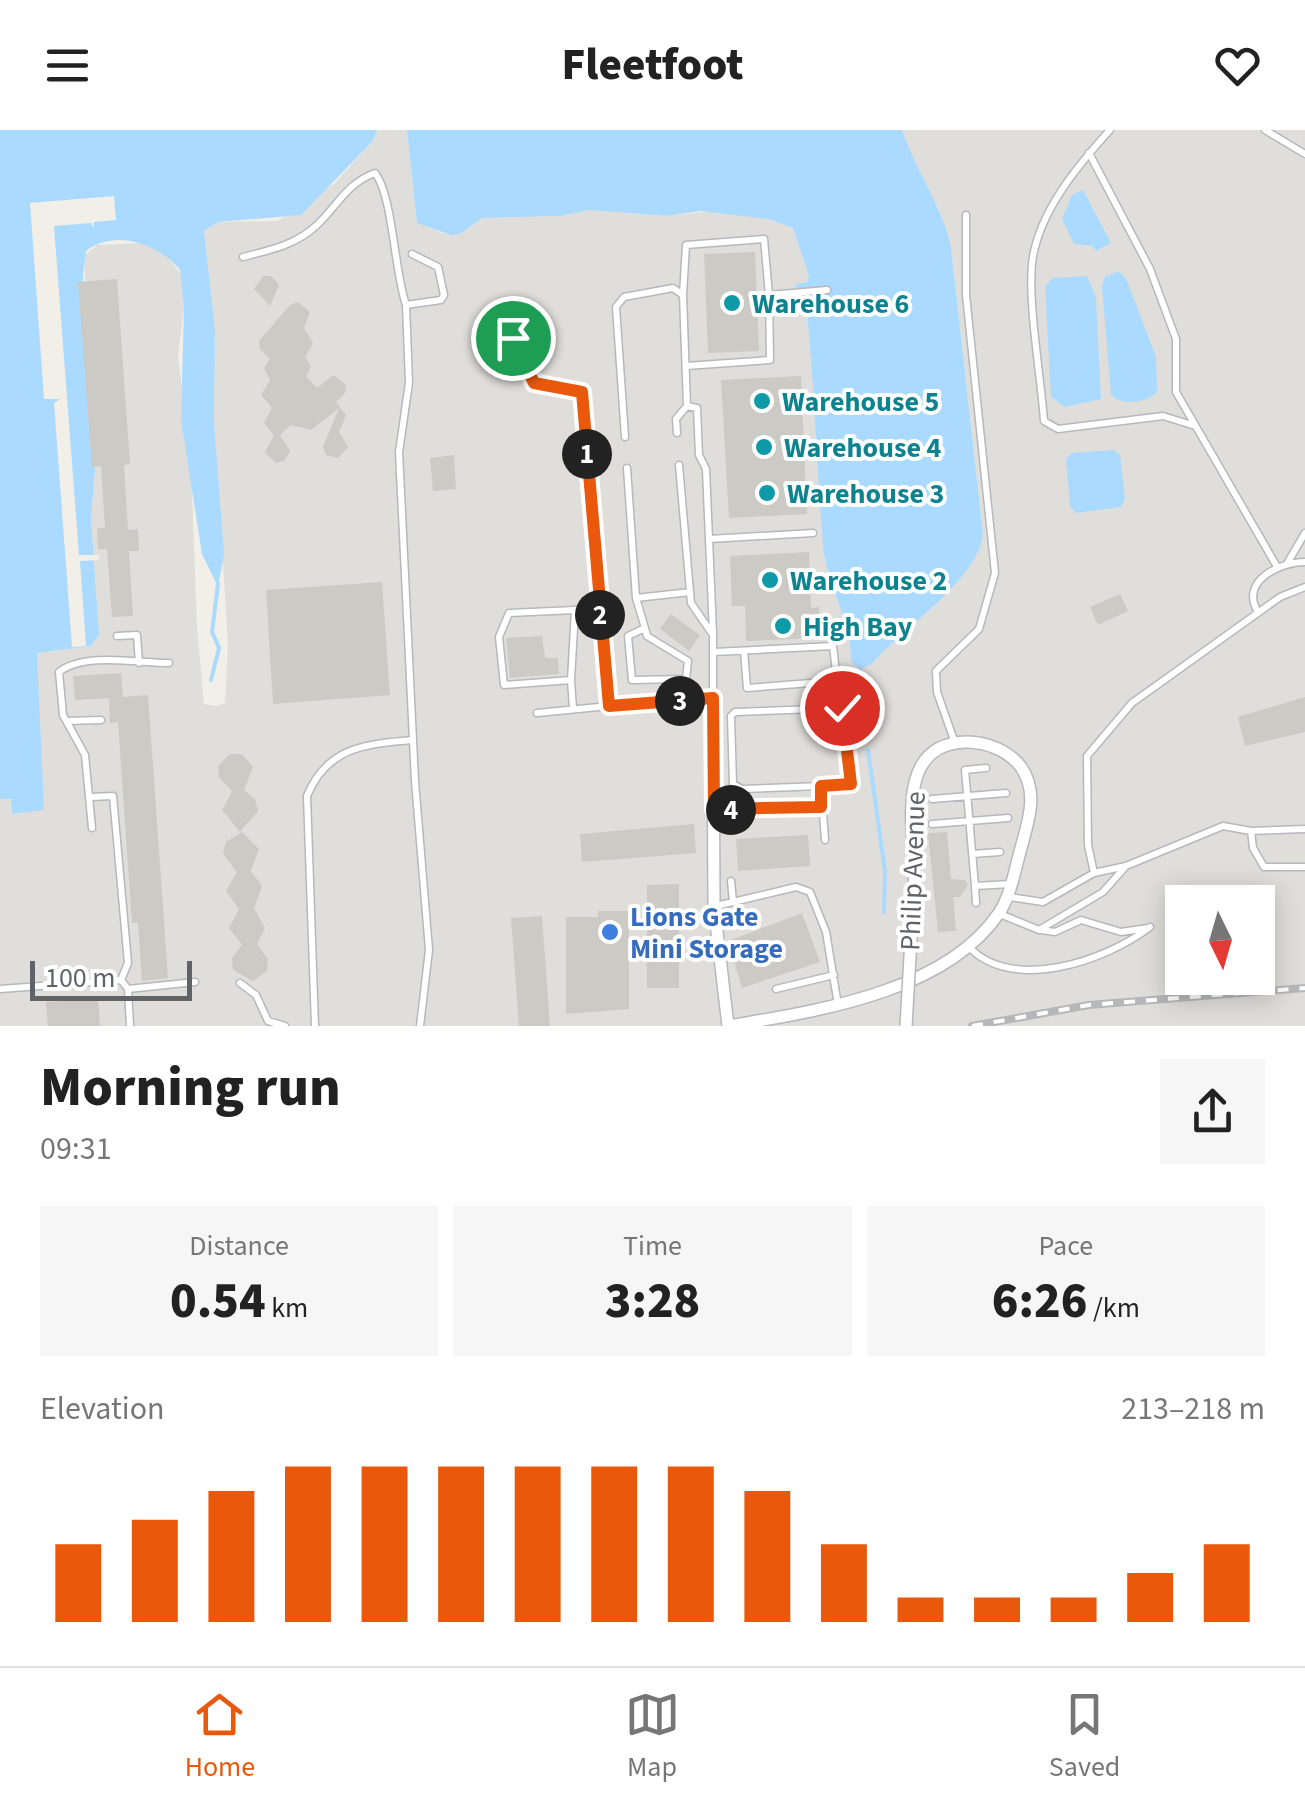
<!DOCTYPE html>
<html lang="en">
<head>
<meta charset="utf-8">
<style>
  body { margin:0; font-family:"Source Sans 3",sans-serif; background:#f6f6f6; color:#222; height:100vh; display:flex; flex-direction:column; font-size:38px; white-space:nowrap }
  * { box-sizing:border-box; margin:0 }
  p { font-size:32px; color:#767676 }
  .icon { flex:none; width:55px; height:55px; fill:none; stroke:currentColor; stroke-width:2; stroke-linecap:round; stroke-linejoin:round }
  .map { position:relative; height:896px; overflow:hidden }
  .panel { display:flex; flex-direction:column; background:#fff; flex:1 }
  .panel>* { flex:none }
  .needle { width:65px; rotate:175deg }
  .controls { position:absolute; left:1165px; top:755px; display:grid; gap:20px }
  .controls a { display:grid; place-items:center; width:110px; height:110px; border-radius:0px; background:#fff; box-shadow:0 5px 25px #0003; font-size:50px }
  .scale { position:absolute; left:30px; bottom:25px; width:162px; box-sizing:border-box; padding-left:10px; border:5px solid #5f6368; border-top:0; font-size:28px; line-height:35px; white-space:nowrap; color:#5f6368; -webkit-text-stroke:8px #fff; paint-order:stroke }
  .pin { position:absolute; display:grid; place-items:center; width:85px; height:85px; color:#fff; margin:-42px; border:5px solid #fff; border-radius:50%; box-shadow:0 2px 10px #0007 }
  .km { position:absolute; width:50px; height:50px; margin:-25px; border-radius:50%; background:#222; color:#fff; font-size:28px; line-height:50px; text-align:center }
  .round { display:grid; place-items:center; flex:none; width:105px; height:105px; border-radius:0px; background:#f6f6f6 }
  .summary { display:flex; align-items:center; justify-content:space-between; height:170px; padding:0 40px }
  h1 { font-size:55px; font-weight:800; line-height:75px }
  .figures { display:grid; grid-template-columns:repeat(3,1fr); gap:15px; height:170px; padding:10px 40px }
  .figures div { display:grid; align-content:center; border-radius:0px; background:#f6f6f6; text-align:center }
  .figures b { font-size:50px; font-weight:800 }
  .figures small { font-size:28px; font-weight:400 }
  .figures p { font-size:28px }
  .chart { height:280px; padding:20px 40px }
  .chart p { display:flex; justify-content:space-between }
  .chart svg { width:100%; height:180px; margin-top:10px; stroke:#ea580c; stroke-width:6 }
  header { display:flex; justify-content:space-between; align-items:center; height:130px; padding:0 40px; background:#fff; font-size:45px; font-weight:800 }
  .tabs { display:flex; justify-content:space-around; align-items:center; height:140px; border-top:2px solid #e0e0e0; background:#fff; font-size:28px; color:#767676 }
  .tabs a { display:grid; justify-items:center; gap:5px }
  .tabs .active { color:#ea580c }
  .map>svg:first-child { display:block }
  .industrial { fill:#e0deda; fill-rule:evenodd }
  .water { fill:#aadaff }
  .pier { fill:#f1efe8 }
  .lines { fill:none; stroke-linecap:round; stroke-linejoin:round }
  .stream { stroke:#aadaff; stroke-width:4 }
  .building { fill:#cccac5 }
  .lane-casing { stroke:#b5b8bc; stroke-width:9 }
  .street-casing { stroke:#b5b8bc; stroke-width:14 }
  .lane { stroke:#fff; stroke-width:6 }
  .street { stroke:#fff; stroke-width:11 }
  .rail-casing { stroke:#b6b7b8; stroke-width:8 }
  .rail { stroke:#fff; stroke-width:4; stroke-dasharray:11; stroke-linecap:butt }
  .street-bridge-casing { stroke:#b5b8bc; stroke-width:14; stroke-linecap:butt }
  .street-bridge { stroke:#fff; stroke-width:11 }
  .route-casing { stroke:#fff; stroke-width:20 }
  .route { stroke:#ea580c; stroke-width:12 }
  .culture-dot { fill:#0f9aa8; stroke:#fff; stroke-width:4 }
  .shop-dot { fill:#3f7fe0; stroke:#fff; stroke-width:4 }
  .labels { text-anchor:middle; stroke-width:8; stroke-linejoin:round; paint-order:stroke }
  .culture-label { font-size:28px; font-weight:bold; fill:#0d838f; stroke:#fff; text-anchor:start }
  .street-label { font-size:28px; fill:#5f6368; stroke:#fff }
  .shop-label { font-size:28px; font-weight:bold; fill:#366cbe; stroke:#fff; text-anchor:start }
</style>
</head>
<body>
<header><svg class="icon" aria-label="menu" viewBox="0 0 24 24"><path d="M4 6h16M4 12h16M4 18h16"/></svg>Fleetfoot<svg class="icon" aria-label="heart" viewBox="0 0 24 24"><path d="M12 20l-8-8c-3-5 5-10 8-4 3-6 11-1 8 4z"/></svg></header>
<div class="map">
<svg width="1305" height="896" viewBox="0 0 1305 896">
  <rect width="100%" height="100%" fill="#f1efe8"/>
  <path class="industrial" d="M 377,0 L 407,0 L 417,92 L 442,103 L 460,104 L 482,88 L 561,86 L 587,80 L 667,86 L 712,81 L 768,89 L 793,98 L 809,146 L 807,152 L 797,154 L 806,175 L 812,224 L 825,430 L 852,509 L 851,532 L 872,534 L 983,405 L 951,117 L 938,77 L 915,38 L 902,0 L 1305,0 L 1305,896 L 0,896 L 0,535 L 12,683 L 43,680 L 34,529 L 37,523 L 91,516 L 99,505 L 91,388 L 95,341 L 84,126 L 97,115 L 144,113 L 166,125 L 182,146 L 184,177 L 178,226 L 191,335 L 197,498 L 204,574 L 216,576 L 225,573 L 228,514 L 214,292 L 215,200 L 204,101 L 218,92 L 278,91 L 335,53 L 373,11 ZM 1182,772 L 1258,772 L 1258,848 L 1182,848 Z"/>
  <path class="water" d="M 0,0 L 377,0 L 373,11 L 301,85 L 218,92 L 204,101 L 215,200 L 214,292 L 224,424 L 218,457 L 202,424 L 181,290 L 184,177 L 180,140 C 159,114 115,98 86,121 L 83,145 L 95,341 L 91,388 L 99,505 L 91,516 L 37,523 L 44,680 L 12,684 L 11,669 L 0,669 Z
    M 407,0 L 902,0 C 916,41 942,75 951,117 L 983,405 C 976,452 902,498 872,534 L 860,539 L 851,532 C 852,490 826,455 823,414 C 816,334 815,255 806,175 L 797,172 L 796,154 L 807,152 L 809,146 L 793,98 L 768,89 L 700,81 L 667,86 L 588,80 L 561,86 L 482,88 L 460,104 L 451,105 L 417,93 Z
    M 1083,60 L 1111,113 L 1096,121 L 1093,116 L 1074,114 L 1062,89 L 1072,65 Z
    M 1118,141 L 1126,148 L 1156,227 L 1157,262 C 1147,273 1121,276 1111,265 L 1102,156 L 1105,147 Z
    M 1087,146 L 1096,167 L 1101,269 L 1065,277 L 1051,267 L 1045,157 L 1052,148 Z
    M 1114,320 L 1120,325 L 1125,369 L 1121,377 L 1076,383 L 1070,376 L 1066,329 L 1072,323 Z"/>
  <path class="pier" d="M 114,66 L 116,90 L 94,92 L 94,98 L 91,93 L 54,96 L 79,425 L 99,425 L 99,430 L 80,431 L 86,516 L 72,517 L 54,273 L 60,269 L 44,269 L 30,73 Z"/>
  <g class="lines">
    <path class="stream" d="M 860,539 L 865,586
      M 211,550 L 219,518 L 212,502 L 218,454
      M 868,620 L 885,741 L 884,782"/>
  </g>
  <path class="building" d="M 755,122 L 759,221 L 708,223 L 704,124 Z
    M 263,146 L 271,146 L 279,155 L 270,176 L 254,159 Z
    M 117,149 L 130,334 L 124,335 L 128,400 L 138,399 L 139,421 L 129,421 L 133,486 L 112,487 L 107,419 L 98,419 L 97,398 L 105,398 L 101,336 L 92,337 L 78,152 Z
    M 298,172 L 310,182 L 304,198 L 313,213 L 305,227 L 311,237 L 306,246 L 317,258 L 334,245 L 346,255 L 345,263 L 336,272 L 346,285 L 339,302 L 348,317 L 338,328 L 326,325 L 323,317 L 339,278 L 311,300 L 291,295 L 280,305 L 290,321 L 284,331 L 276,333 L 265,322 L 274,305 L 264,293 L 272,278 L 261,265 L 270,250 L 264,238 L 270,229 L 260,219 L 259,211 L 290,175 Z
    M 801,246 L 807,384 L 729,388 L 721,250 Z
    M 454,325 L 456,359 L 433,361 L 430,328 Z
    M 809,422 L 811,478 L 819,477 L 820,508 L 746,511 L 745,476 L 732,476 L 730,426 Z
    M 382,452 L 390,565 L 273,574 L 266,460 Z
    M 1120,464 L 1128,481 L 1098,495 L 1090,477 Z
    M 671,484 L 700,505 L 689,521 L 660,499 Z
    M 542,506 L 545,528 L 558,528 L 559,544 L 510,548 L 506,508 Z
    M 121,543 L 123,567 L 148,565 L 168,848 L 142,851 L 138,793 L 132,793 L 118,592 L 110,593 L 109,568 L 75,570 L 73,546 Z
    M 1305,567 L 1305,602 L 1245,616 L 1238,587 Z
    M 230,624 L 242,624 L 253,637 L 244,660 L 255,669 L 258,681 L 240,702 L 222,680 L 232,661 L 219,648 L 218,636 Z
    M 694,694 L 696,723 L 582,732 L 580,704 Z
    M 242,702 L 259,719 L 251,741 L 262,756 L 254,778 L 265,798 L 257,814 L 268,829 L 267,841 L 253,851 L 233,840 L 232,828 L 242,815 L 229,798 L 239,779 L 226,761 L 237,742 L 223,724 L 226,712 Z
    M 947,702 L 951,749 L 965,750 L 968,755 L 960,767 L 953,767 L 956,801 L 938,802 L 928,703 Z
    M 808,705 L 810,736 L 738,741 L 736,709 Z
    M 679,754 L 679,858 L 647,858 L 647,755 Z
    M 598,781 L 629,781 L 629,879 L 566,884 L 566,787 L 598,787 Z
    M 802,783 L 820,832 L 742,858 L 728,811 Z
    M 542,786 L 550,896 L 519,896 L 511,788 Z
    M 98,868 L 100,896 L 48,896 L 46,872 Z"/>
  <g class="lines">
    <g class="lane-casing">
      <path id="lane" d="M 1110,0 C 1078,35 1037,84 1032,134 C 1028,175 1041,248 1044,291 L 1058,299 L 1163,286 L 1192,295
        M 1265,0 L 1305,24
        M 1089,23 L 1150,139 L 1176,209 L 1176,262 L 1276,435
        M 412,124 L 438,137 L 444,165 L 441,170 L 406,175 L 409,253 L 399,322 L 415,651 L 429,820 L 420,896
        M 243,127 C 270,120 296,115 317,95 C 338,75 347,53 375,43 C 393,66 394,140 406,175
        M 683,165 L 686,115 L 764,109 L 769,165
        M 513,208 L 535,253 L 583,262 L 609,576 L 713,568 L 713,505 L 691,473 L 679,335
        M 686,236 L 770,230 L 769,165 L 827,160
        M 687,276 L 697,278 L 699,325 L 706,339 L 713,503
        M 625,307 L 616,177 L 624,167 L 673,158 L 683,165 L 687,276 L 676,289 L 677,303
        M 627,338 L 636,468
        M 709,409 L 813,403
        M 1288,432 L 1305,403
        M 575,480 L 571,550 L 504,555 L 499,507 L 509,483 Z
        M 1258,482 C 1239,451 1280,432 1305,432
        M 645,498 L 628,506 L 632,550 L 686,549 L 688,531 L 647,506 C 644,494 640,481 636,468 L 690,462
        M 117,506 L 137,505 L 139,533
        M 714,522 L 833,516 L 837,551 L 747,558 L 744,521
        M 571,550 L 573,579
        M 537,583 L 609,576
        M 67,591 L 101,590
        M 955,613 L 937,562 L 936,541 L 979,499 L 995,443 L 966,165 L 966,85
        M 742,659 L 733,654 L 731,586 L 735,582 L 841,578 L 851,654 L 821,656 L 825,710
        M 91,667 L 113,666 L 128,833 L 121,850
        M 932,669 L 1006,663
        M 715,679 L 821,677
        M 742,680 L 742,659 L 821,656
        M 932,694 L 1008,688
        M 92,698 L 85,625 L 63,585 L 59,542 C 85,522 138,533 169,533
        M 1251,701 L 1253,718 L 1264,737 L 1305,737
        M 972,724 L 1000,722
        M 1094,743 L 1088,715 L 1087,626 L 1132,573 L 1280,467 L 1305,457
        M 975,756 L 965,640 L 986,638
        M 1009,767 L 1043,772 L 1094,743 L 1126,736 L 1223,696 L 1251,701 L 1305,699
        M 733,772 L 796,757 L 810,762 L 826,802 L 838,875
        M 976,773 L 975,756 L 1010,754
        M 716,776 L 733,772 L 731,751
        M 1000,784 L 1039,800 L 1103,762 L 1126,736
        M 1041,800 L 1055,802 L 1081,790 L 1121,802 L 1148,798
        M 969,817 C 1012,863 1106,831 1150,797
        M 240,853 L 256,865 L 268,891 L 285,896
        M 0,859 L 121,850 L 128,859 L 130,896
        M 128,859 L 195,852
        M 776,859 L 834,845
        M 315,896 L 307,666 C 327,617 365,614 413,610"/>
    </g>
    <g class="street-casing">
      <path id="street" d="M 713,568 L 714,776 L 728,896
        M 729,896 C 815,881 945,863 999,783 C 1011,765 1015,739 1021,718 C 1028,692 1039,663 1021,637 C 1009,621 987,612 967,612 C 897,613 912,693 915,740"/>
    </g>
    <use href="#lane" class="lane"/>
    <use href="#street" class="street"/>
    <g class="rail-casing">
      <path id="rail" d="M 972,896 L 1089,875 L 1305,858"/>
    </g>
    <use href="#rail" class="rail"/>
    <g class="street-bridge-casing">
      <path id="street-bridge" d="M 906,896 L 915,740"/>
    </g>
    <use href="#street-bridge" class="street-bridge"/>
  </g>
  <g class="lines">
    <g class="route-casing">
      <path id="route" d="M 513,208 L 534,253 L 582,262 L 609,576 L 713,568 L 714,679 L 821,677 L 821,656 L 851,654 L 842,578"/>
    </g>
    <use href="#route" class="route"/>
  </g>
  <g class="culture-dot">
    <circle cx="732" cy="173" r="10"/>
    <circle cx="762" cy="271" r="10"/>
    <circle cx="764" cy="317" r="10"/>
    <circle cx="767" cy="363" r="10"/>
    <circle cx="770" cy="450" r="10"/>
    <circle cx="783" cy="496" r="10"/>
  </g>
  <circle class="shop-dot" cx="610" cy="802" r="10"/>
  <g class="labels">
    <g class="culture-label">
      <text x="752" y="183">Warehouse 6</text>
      <text x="782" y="281">Warehouse 5</text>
      <text x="784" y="327">Warehouse 4</text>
      <text x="787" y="373">Warehouse 3</text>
      <text x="790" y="460">Warehouse 2</text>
      <text x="803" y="506">High Bay</text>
    </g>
    <g class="street-label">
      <text transform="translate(912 741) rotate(-88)" y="10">Philip Avenue</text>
    </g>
    <g class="shop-label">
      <text x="630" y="796">Lions Gate<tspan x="630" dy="32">Mini Storage</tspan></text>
    </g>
  </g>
</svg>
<div class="controls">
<a><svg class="needle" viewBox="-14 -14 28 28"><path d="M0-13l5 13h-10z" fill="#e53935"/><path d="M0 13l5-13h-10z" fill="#767676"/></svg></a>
</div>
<div class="scale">100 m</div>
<div class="pin" style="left:513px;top:208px;background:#1e9e55"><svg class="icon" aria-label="arrive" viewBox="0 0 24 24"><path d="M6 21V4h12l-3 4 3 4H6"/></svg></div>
<div class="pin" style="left:842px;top:578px;background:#d93025"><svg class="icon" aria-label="check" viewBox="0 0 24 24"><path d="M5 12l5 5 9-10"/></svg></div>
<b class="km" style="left:587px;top:324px">1</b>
<b class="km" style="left:600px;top:485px">2</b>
<b class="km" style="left:680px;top:571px">3</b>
<b class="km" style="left:731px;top:680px">4</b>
</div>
<section class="panel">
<div class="summary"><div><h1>Morning run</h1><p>09:31</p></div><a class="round"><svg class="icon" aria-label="share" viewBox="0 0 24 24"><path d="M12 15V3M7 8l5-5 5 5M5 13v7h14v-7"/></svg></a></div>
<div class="figures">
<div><p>Distance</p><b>0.54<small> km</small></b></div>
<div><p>Time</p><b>3:28</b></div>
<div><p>Pace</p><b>6:26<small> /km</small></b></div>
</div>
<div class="chart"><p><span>Elevation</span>213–218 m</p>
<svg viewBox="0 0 160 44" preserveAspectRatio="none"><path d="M5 44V25M15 44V19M25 44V12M35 44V6M45 44V6M55 44V6M65 44V6M75 44V6M85 44V6M95 44V12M105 44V25M115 44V38M125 44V38M135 44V38M145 44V32M155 44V25"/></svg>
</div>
</section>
<nav class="tabs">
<a class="active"><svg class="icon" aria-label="home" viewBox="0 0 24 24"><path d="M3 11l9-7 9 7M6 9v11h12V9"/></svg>Home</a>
<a><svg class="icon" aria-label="map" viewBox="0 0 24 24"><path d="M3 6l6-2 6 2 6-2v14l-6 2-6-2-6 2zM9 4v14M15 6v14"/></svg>Map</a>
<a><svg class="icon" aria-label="saved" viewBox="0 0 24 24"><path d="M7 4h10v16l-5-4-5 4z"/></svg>Saved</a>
</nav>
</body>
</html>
